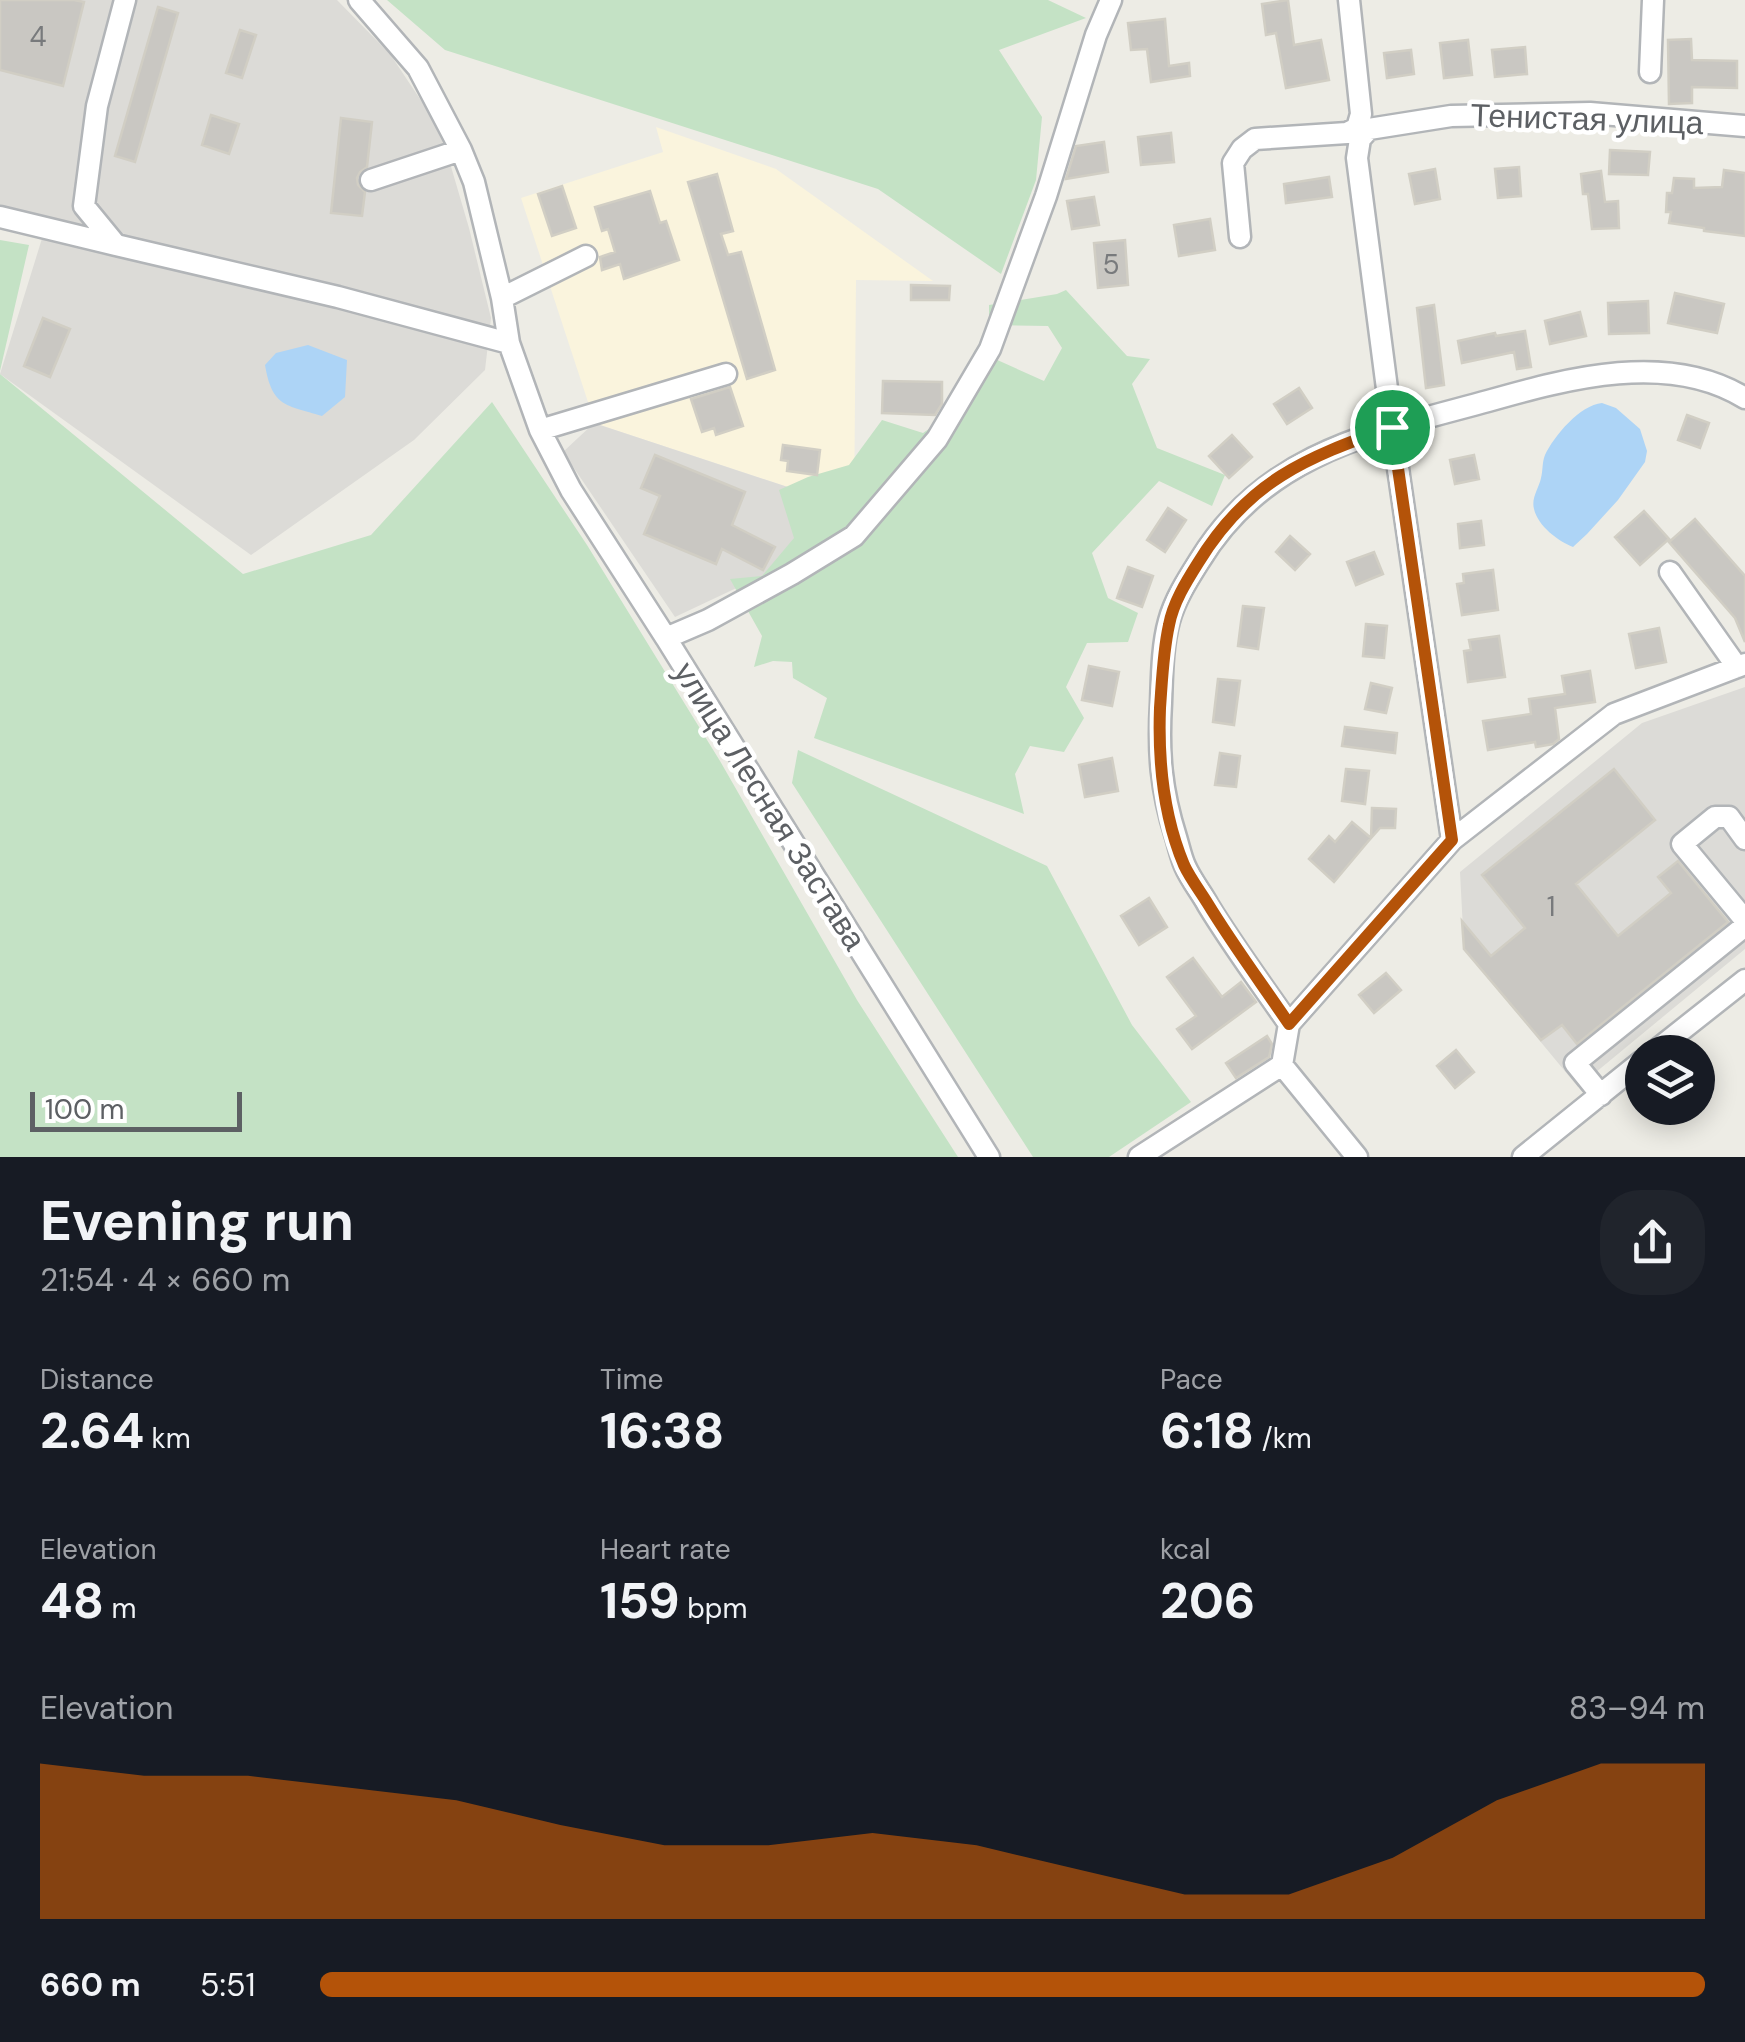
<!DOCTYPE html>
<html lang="en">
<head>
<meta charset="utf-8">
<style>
  body { margin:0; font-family:"DM Sans",sans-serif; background:#20242c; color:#f1f3f6; height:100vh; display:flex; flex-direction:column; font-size:38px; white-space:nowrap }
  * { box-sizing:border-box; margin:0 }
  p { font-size:32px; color:#9ea1a6 }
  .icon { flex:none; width:55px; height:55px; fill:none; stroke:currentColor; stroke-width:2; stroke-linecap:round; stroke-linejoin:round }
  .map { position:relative; height:1157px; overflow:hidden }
  .sheet { display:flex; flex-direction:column; background:#171b24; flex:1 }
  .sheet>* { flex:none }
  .tools { position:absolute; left:1625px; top:1035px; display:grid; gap:20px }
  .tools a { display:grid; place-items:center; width:90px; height:90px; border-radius:50%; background:#171b24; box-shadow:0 5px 25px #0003; font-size:50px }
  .scale { position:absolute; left:30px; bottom:25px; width:212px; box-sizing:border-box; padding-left:10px; border:5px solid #5d6064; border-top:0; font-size:28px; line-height:35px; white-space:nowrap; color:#5d6064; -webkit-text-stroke:8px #fff; paint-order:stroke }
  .pin { position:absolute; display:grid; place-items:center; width:85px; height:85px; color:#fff; margin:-42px; border:5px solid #fff; border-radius:50%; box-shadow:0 2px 10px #0007 }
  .round { display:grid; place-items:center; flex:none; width:105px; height:105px; border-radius:40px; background:#20242c }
  .summary { display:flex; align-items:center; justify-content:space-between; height:170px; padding:0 40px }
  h1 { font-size:55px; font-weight:700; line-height:75px }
  .figures { display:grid; grid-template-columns:repeat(3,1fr); gap:15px; height:170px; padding:10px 40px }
  .figures div { display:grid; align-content:center }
  .figures b { font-size:50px; font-weight:700 }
  .figures small { font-size:28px; font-weight:400 }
  .figures p { font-size:28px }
  .chart { height:280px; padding:20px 40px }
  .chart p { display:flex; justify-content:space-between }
  .chart svg { width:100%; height:180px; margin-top:10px; fill:#b45309; opacity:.7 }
  ul { padding:0 40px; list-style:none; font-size:32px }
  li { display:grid; grid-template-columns:160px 120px 1fr; align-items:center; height:75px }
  li i { height:25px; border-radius:12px; background:#b45309 }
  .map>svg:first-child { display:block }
  .commercial { fill:#faf4dd }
  .industrial { fill:#dcdbd7 }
  .green { fill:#c4e2c5 }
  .water { fill:#add4f6 }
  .building { fill:#c9c7c2; stroke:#d1cec4; stroke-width:2.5 }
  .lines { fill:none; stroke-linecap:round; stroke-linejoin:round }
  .minor-casing { stroke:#b2b5b8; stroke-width:25 }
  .minor { stroke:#fff; stroke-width:20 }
  .route-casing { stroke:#fff; stroke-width:20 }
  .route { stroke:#b45309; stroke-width:12 }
  .labels { text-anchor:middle; stroke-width:9; stroke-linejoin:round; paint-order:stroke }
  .number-label { font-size:28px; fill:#787a7c }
  .street-label { font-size:32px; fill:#5d6064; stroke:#fff }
</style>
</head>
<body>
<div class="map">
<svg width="1745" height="1157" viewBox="0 0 1745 1157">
  <rect width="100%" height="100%" fill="#edece5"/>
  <path class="commercial" d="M 656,127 L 776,169 L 933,281 L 856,280 L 854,516 L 809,494 L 600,425 L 598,404 L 589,405 L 521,198 L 663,152 Z"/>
  <path class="industrial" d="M 0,0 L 337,0 L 390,54 L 440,129 L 469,228 L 491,318 L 485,370 L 414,440 L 251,555 L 0,374 L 44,232 L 0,222 Z
    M 594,423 L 809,494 L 794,561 L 675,617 L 563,452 Z
    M 1745,687 L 1745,949 L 1578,1087 L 1464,949 L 1460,872 L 1642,723 Z"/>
  <path class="green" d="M 387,0 L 1048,0 L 1086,18 L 999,50 L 1042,117 L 1036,180 L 1001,274 L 878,189 L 445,50 Z
    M 0,240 L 29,245 L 0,371 Z
    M 1066,290 L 1127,356 L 1150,359 L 1132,384 L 1157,448 L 1225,475 L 1212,506 L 1159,481 L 1092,553 L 1108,598 L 1138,613 L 1128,642 L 1087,643 L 1066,687 L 1084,718 L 1064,752 L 1030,746 L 1015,774 L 1024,814 L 814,738 L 827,698 L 793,678 L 792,662 L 773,661 L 754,667 L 762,636 L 730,579 L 762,576 L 794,538 L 779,490 L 808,477 L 849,465 L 882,420 L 923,433 L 945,418 L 975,350 L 1044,381 L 1062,348 L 1048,326 L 989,325 L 989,305 L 1057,294 Z
    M 0,374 L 243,574 L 371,535 L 492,402 L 587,545 L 720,761 L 857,1000 L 958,1157 L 0,1157 Z
    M 798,750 L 1047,866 L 1132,1025 L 1191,1102 L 1109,1157 L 1033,1157 L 792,783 Z"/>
  <path class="water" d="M 308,345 L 347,360 L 345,397 L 322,416 C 286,405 272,407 265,365 L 276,353 Z
    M 1602,403 L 1616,408 L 1640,429 L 1647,451 L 1645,462 L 1618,500 L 1587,534 L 1573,547 C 1558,541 1538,526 1534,509 C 1531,498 1539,488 1541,478 C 1543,471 1542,462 1545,455 C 1554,436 1580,405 1602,403 Z"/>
  <path class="building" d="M 0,0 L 74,0 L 84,2 L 63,86 L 0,70 Z
    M 1288,0 L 1294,45 L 1321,40 L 1329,80 L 1286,88 L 1276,33 L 1266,35 L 1262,4 Z
    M 158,7 L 178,13 L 135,162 L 115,156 Z
    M 1165,19 L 1169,66 L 1189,63 L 1190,76 L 1151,82 L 1147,49 L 1131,50 L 1128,23 Z
    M 240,30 L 256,35 L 242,78 L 226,73 Z
    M 1691,39 L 1692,60 L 1737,61 L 1737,88 L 1692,87 L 1692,103 L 1669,104 L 1668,40 Z
    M 1468,40 L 1472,75 L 1444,78 L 1440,43 Z
    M 1525,47 L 1527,74 L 1495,77 L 1492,50 Z
    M 1411,50 L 1414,74 L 1387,78 L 1384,53 Z
    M 211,115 L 239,124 L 229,154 L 202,145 Z
    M 341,118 L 372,122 L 367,167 L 360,172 L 357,178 L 358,185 L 365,192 L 362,216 L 331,213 Z
    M 1171,133 L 1174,162 L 1141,165 L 1138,137 Z
    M 1104,142 L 1108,172 L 1066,179 L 1076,146 Z
    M 1610,150 L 1650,152 L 1648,175 L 1609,174 Z
    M 1519,167 L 1521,196 L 1498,198 L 1495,169 Z
    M 1435,169 L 1440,199 L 1415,204 L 1409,174 Z
    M 1724,170 L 1745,173 L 1745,236 L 1704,231 L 1704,228 L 1669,223 L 1671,212 L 1666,212 L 1667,193 L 1672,193 L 1674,178 L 1694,179 L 1694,188 L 1722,187 Z
    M 1601,171 L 1605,202 L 1618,201 L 1619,228 L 1592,229 L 1588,194 L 1583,194 L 1581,174 Z
    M 717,174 L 733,231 L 721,234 L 728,255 L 741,252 L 775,370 L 747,379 L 688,182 Z
    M 1329,177 L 1332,197 L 1286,203 L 1284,184 Z
    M 562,186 L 576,228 L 552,236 L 538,194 Z
    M 650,191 L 660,223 L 666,221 L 679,260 L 624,279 L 620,264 L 602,270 L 600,257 L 615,252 L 608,229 L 602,231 L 595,207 Z
    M 1094,197 L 1099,225 L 1072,229 L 1067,201 Z
    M 1210,219 L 1215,250 L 1179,256 L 1174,225 Z
    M 1125,240 L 1128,285 L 1098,288 L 1094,243 Z
    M 911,285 L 950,286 L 949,300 L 911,300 Z
    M 1675,293 L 1724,304 L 1717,333 L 1668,323 Z
    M 1648,301 L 1649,333 L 1609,334 L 1608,303 Z
    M 1434,305 L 1444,385 L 1426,388 L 1417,308 Z
    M 1580,312 L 1586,336 L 1550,344 L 1545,321 Z
    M 43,318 L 70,329 L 50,377 L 24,366 Z
    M 1525,331 L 1531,367 L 1517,369 L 1514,352 L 1462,363 L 1458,341 L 1495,333 L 1496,336 Z
    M 883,381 L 942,382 L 942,404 L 935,415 L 882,413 Z
    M 730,387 L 743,426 L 716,435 L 714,428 L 702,432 L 691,399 Z
    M 1299,388 L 1312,408 L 1287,424 L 1274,404 Z
    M 1687,415 L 1709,423 L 1700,448 L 1678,440 Z
    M 1232,435 L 1252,457 L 1229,478 L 1209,456 Z
    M 783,445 L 820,450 L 817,475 L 787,471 L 788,461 L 781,460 Z
    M 655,455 L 745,492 L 732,525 L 775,547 L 763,570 L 722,549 L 716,564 L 644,534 L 660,496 L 641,488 Z
    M 1474,455 L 1479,479 L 1455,484 L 1450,460 Z
    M 1168,508 L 1186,520 L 1165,552 L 1147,540 Z
    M 1644,511 L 1669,539 L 1640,565 L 1615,537 Z
    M 1695,519 L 1745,576 L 1745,642 L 1735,618 L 1669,542 Z
    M 1481,521 L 1484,545 L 1460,548 L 1458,524 Z
    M 1290,536 L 1310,554 L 1295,570 L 1276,552 Z
    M 1374,552 L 1383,574 L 1356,585 L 1347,562 Z
    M 1128,567 L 1153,576 L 1142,607 L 1117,598 Z
    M 1493,570 L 1498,610 L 1462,615 L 1457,584 L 1464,583 L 1463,574 Z
    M 1243,606 L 1264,608 L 1258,649 L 1238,646 Z
    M 1366,624 L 1387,626 L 1384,658 L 1363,656 Z
    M 1659,628 L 1666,662 L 1636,668 L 1629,634 Z
    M 1499,636 L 1505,677 L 1468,682 L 1464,651 L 1471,650 L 1469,640 Z
    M 1089,666 L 1119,672 L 1112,706 L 1082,700 Z
    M 1590,671 L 1595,702 L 1555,708 L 1559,739 L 1553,744 L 1536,747 L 1535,742 L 1488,750 L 1483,721 L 1531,714 L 1529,699 L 1565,694 L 1562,676 Z
    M 1218,679 L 1240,681 L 1234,725 L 1213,722 Z
    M 1371,683 L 1392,688 L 1386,713 L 1365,709 Z
    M 1345,727 L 1397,733 L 1395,753 L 1342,746 Z
    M 1220,753 L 1240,756 L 1236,787 L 1215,785 Z
    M 1112,758 L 1118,791 L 1085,797 L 1079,765 Z
    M 1346,769 L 1369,771 L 1365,804 L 1342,801 Z
    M 1614,769 L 1655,820 L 1576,884 L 1618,936 L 1671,893 L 1658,877 L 1678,861 L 1728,922 L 1577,1044 L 1562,1025 L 1541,1040 L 1464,949 L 1462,921 L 1491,956 L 1525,928 L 1482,875 Z
    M 1372,808 L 1396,809 L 1395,828 L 1380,828 L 1371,838 Z
    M 1352,822 L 1371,838 L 1334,882 L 1309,859 L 1329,836 L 1335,842 Z
    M 1149,898 L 1167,927 L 1139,945 L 1121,916 Z
    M 1193,958 L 1222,997 L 1241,982 L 1256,1002 L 1192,1049 L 1177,1029 L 1196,1016 L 1167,977 Z
    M 1386,973 L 1401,990 L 1374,1013 L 1359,995 Z
    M 1267,1036 L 1272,1044 L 1269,1057 L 1236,1078 L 1226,1063 Z
    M 1456,1050 L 1474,1072 L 1455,1088 L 1437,1066 Z"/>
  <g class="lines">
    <g class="minor-casing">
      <path id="minor" d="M 125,0 L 97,106 L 84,206 L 116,245 L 338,297 L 509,343
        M 359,0 L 418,68 L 461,150 L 474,182 L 502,298 L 509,343 L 540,430 L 571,490 L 666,638
        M 1650,72 L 1653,0
        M 371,180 L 461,150
        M 0,217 L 116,245
        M 1240,237 L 1233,163 L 1242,149 L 1255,139 L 1347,133 L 1357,128 L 1361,114 L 1349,0
        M 502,298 L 586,256
        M 540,430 L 726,374
        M 1670,572 L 1737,667
        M 1745,839 L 1729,817 L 1715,817 L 1682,844 L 1745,920
        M 1452,840 L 1392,427 L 1357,158 L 1360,139 L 1369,129 L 1451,116 L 1590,113 L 1745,126
        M 1289,1024 C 1262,985 1233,946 1208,905 C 1201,892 1191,880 1185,866 C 1181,857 1179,847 1176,837 C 1161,790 1158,753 1161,703 C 1162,677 1162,646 1169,621 C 1175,599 1188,579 1200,560 C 1266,452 1375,432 1488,401 C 1569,378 1669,351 1745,398
        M 1654,1052 L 1745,980
        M 1282,1065 L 1289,1024 L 1452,840 L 1614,714 L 1745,664
        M 1601,1095 L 1575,1063 L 1745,926
        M 989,1157 L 666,638 L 708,620 L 792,574 L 854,536 L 937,439 L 990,349 L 1046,196 L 1096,35 L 1111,0
        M 1139,1157 L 1282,1065 L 1357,1157
        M 1523,1157 L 1642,1061"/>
    </g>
    <use href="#minor" class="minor"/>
  </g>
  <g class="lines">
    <g class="route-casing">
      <path id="route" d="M 1392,427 L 1452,840 L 1289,1024 C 1262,984 1233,945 1208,904 C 1200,891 1190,878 1184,865 C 1163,815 1158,761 1160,708 C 1162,681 1163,652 1169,625 C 1173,603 1186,582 1198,563 C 1248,481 1305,458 1392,427 Z"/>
    </g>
    <use href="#route" class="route"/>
  </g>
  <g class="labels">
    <g class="number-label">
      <text x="38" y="46">4</text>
      <text x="1111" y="274">5</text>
      <text x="1551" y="916">1</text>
    </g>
    <g class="street-label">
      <text transform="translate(1587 119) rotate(2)" y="11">Тенистая улица</text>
      <text transform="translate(770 806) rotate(58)" y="11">улица Лесная Застава</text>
    </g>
  </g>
</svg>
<div class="tools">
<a><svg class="icon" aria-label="layers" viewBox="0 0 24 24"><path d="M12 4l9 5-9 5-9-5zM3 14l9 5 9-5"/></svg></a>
</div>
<div class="scale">100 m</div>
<div class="pin" style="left:1392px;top:427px;background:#1e9e55"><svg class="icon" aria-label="arrive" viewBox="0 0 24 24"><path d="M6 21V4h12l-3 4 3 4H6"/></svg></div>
</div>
<section class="sheet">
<div class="summary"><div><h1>Evening run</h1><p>21:54 · 4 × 660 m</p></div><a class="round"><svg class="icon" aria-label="share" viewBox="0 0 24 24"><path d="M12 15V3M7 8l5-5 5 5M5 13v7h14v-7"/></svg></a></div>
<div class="figures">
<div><p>Distance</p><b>2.64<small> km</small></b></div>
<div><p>Time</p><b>16:38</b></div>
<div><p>Pace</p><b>6:18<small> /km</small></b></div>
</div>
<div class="figures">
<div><p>Elevation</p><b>48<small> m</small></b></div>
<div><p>Heart rate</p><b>159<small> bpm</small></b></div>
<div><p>kcal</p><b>206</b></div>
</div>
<div class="chart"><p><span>Elevation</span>83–94 m</p>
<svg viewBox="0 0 160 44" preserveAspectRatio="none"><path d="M0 44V6L10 9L20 9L30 12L40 15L50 21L60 26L70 26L80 23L90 26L100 32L110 38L120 38L130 29L140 15L150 6L160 6V44z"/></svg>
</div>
<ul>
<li><b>660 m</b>5:51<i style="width:100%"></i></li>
</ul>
</section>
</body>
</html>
